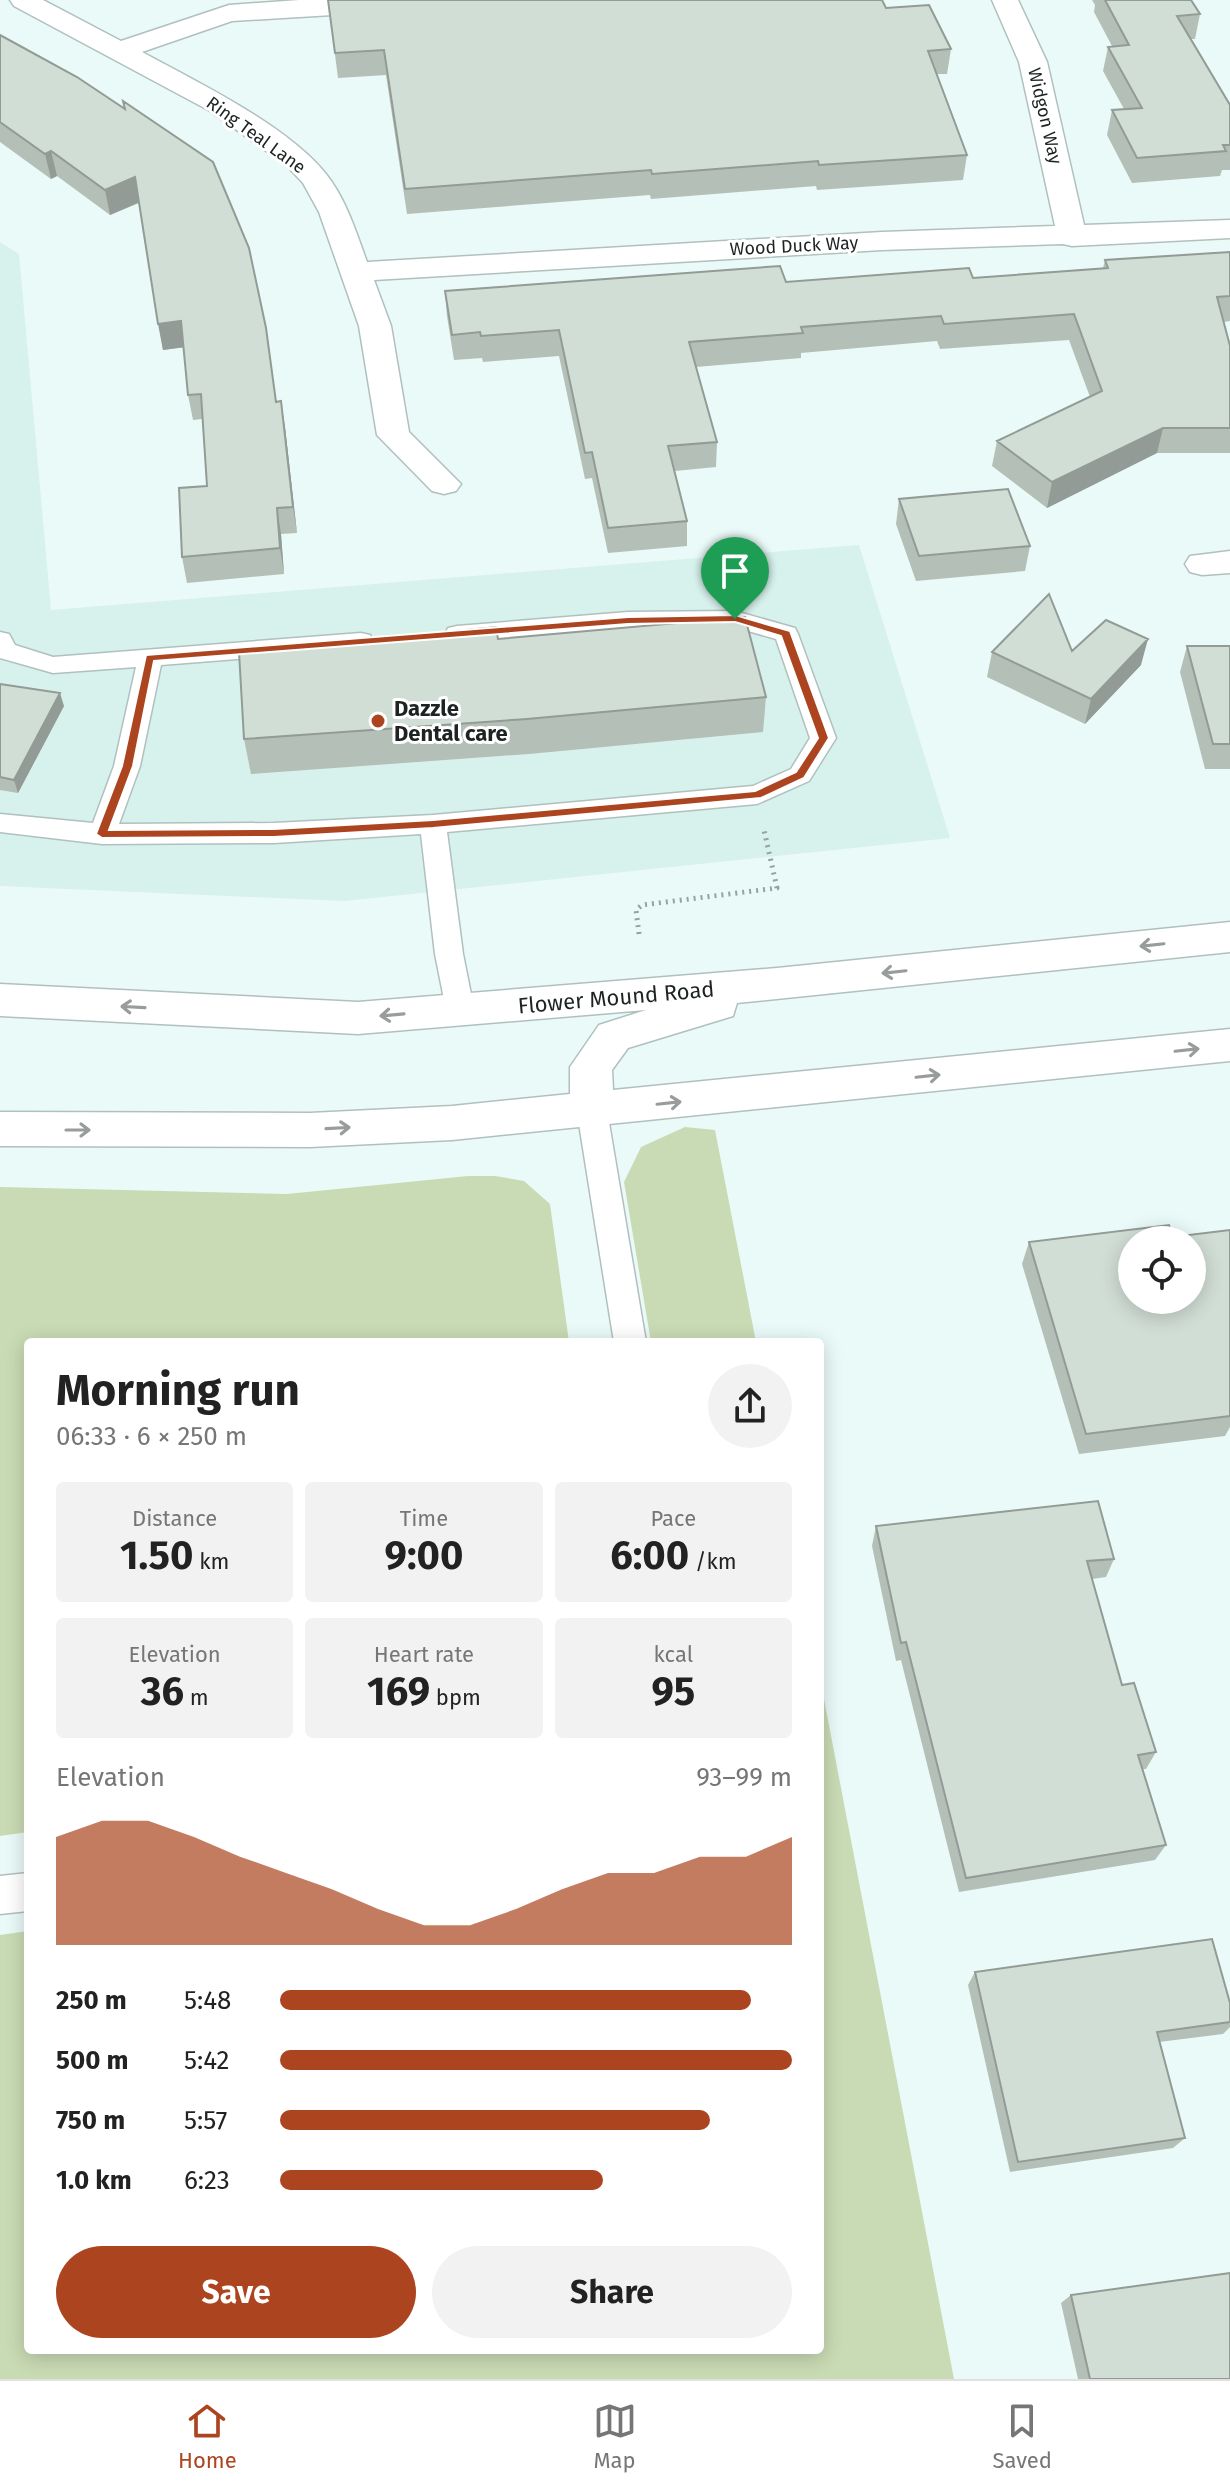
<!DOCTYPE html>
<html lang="en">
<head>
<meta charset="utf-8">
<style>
  body { margin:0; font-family:"Fira Sans",sans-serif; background:#f2f2f2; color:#222; height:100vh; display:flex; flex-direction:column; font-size:30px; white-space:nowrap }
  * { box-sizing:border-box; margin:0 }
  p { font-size:26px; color:#767676 }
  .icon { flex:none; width:44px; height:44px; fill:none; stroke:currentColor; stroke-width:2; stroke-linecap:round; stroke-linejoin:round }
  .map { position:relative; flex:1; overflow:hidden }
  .details { position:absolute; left:24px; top:1338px; width:800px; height:1016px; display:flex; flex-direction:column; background:#fff; border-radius:8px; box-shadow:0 4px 20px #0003 }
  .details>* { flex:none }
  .fabs { position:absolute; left:1118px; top:1226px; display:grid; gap:16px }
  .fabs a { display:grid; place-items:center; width:88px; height:88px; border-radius:50%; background:#fff; box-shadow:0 4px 20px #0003; font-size:40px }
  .pin { position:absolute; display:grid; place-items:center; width:68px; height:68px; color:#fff; margin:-82px -34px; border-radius:50% 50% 50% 0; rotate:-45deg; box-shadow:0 0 8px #0007 }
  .pin .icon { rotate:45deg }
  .round { display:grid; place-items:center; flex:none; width:84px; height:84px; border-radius:42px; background:#f2f2f2 }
  .overview { display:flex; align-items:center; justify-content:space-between; height:136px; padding:0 32px }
  h1 { font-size:44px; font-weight:700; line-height:60px }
  .stats { display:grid; grid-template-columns:repeat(3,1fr); gap:12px; height:136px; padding:8px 32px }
  .stats div { display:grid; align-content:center; border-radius:8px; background:#f2f2f2; text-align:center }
  .stats b { font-size:40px; font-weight:700 }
  .stats small { font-size:22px; font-weight:400 }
  .stats p { font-size:22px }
  .chart { height:224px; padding:16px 32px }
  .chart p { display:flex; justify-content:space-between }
  .chart svg { width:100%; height:144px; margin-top:8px; fill:#ac451f; opacity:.7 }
  .cta { display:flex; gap:16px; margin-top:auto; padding:16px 32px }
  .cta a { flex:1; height:92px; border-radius:48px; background:#ac451f; color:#fff; font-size:32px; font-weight:700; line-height:92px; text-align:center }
  .cta a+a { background:#f2f2f2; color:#222 }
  ul { padding:0 32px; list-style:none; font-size:26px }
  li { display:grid; grid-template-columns:128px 96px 1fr; align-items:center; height:60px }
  li i { height:20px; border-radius:10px; background:#ac451f }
  .dock { display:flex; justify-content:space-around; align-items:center; height:112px; border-top:2px solid #e0e0e0; background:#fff; font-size:22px; color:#767676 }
  .dock a { display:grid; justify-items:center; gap:4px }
  .dock .selected { color:#ac451f }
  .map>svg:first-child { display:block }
  .built { fill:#d7f1ed }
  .green { fill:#c9dbb4 }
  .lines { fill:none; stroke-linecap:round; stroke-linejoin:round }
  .service-casing { stroke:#b0c0be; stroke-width:3 }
  .minor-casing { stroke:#b0c0be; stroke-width:3 }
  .primary-casing { stroke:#b0c0be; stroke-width:3 }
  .path { stroke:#96a1a0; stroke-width:5; stroke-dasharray:2 5; stroke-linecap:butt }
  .service { fill:#fff; fill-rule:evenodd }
  .minor { fill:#fff; fill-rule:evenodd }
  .primary { fill:#fff; fill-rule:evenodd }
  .wall { fill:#b4bfb7 }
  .shaded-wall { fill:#929b95 }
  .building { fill:#d1ded5; stroke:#929b95; stroke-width:2; fill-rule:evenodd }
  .oneway { stroke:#999c9c }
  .route { fill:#ac451f; stroke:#fff; stroke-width:2; fill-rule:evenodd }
  .poi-dot { fill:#ac451f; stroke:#fff; stroke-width:3 }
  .labels { text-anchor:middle; stroke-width:6; stroke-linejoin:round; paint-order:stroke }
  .far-street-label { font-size:18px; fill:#1d2322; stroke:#fff }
  .poi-label { font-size:22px; font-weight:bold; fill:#1d2322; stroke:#fff; text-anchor:start }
  .street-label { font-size:22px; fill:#1d2322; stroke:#fff }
</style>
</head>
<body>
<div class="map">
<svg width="1230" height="2379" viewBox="0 0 1230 2379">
  <rect width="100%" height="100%" fill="#eafaf8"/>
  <path class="built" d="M 0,242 L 19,254 L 51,610 L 859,545 L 950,838 L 344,901 L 0,886 Z"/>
  <path class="green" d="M 685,1127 L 715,1130 L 756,1342 L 651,1342 L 624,1182 L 641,1147 Z
    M 468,1176 L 495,1176 L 524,1181 L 550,1204 L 569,1342 L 28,1342 L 28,1832 L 0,1836 L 0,1187 L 287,1194 Z
    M 820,1678 L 954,2379 L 0,2379 L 0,1935 L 28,1931 L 28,2350 L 820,2350 Z"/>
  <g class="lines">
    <g class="service-casing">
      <path id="service" d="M 735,611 L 795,628 L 798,634 L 836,738 L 809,781 L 757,804 L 447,832 L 463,954 L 474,1009 L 470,1017 L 460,1020 L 450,1017 L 446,1009 L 435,954 L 421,834 L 274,843 L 102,844 L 0,832 L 0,814 L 93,823 L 114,766 L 136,667 L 53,673 L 0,658 L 0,632 L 9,634 L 15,645 L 53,657 L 361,633 L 370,635 L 373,641 L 370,647 L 361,649 L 161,665 L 140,766 L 119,824 L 274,823 L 433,815 L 753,786 L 791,769 L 810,738 L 776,639 L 734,627 L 628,628 L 457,642 L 448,640 L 445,634 L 448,628 L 457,626 L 628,612 Z
        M 592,1099 L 602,1103 L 607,1111 L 646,1342 L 614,1342 L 577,1111 L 582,1103 Z
        M 28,1873 L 28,1911 L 0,1914 L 0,1876 Z"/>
    </g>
    <g class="minor-casing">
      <path id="minor" d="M 10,0 L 43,0 L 121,41 L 229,5 L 299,0 L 400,0 L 403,5 L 399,11 L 232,21 L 142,52 C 197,82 287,125 326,174 C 346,199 356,232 367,262 L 882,232 L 1055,226 L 1019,62 L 992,0 L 1018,0 L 1047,62 L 1084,225 L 1230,220 L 1230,238 L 1072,246 L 1063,244 L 882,250 L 374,280 L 391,326 L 409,432 L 461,484 L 456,491 L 444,494 L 432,491 L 377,435 L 359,326 L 319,212 L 303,183 L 287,166 L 210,111 L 14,6 Z
        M 1230,551 L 1230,573 L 1202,575 L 1190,572 L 1185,564 L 1190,556 Z"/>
    </g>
    <g class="primary-casing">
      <path id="primary" d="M 1230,922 L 1230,952 L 737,1003 L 733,1016 L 628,1048 L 612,1070 L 613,1090 L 1230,1029 L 1230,1061 L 452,1140 L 310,1147 L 0,1146 L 0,1112 L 310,1113 L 452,1106 L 570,1094 L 570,1067 L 599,1025 L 646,1010 L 358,1034 L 0,1016 L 0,984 L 358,1002 L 777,968 Z"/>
    </g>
    <path class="path" d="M 639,934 L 636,910 L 642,905 L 777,888 L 764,830"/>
    <use href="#service" class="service"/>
    <use href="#minor" class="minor"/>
    <use href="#primary" class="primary"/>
  </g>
  <path class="wall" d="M 328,0 L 886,8 L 951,49 L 947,74 L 937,74 L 967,155 L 963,180 L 817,190 L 816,186 L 651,199 L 650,195 L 407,214 L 386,75 L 338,78 Z
    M 1092,0 L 1191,0 L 1200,14 L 1195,39 L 1191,39 L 1230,105 L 1230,170 L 1222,170 L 1220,176 L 1132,183 L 1107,135 L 1112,110 L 1124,109 L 1103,71 L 1108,47 L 1112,46 L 1094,12 L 1095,5 Z
    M 0,35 L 77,77 L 277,402 L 285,427 L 297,533 L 281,534 L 284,574 L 187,583 L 182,557 L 207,486 L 202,419 L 193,420 L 188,395 L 184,347 L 163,350 L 139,203 L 110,215 L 57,176 L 51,179 L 0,142 Z
    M 1230,252 L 1230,321 L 1224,322 L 1230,346 L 1230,453 L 1157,453 L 1047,508 L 992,466 L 997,441 L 1090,397 L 1069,340 L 940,349 L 937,341 L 801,353 L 801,358 L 696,367 L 717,442 L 716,467 L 675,471 L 687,521 L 687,546 L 608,553 L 592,478 L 585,479 L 559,356 L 483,362 L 482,358 L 454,360 L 447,316 L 445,291 L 973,278 L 1103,268 L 1105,260 Z
    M 899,499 L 1030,546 L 1025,571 L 916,581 L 896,524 Z
    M 498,639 L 766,697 L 763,732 L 529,754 L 251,774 L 244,739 Z
    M 1187,646 L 1230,646 L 1230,769 L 1205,769 L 1180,672 Z
    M 1072,651 L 1141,665 L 1085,724 L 987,677 L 992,652 Z
    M 0,684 L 64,706 L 18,793 L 0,790 Z
    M 1230,1230 L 1230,1427 L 1225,1436 L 1079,1454 L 1022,1264 L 1029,1242 L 1173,1237 Z
    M 876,1526 L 1114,1559 L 1106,1577 L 1092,1579 L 1122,1685 L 1156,1752 L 1146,1769 L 1143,1769 L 1166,1845 L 1155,1860 L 959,1892 L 901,1660 L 896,1661 L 872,1546 Z
    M 975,1972 L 1230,2003 L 1230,2027 L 1223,2034 L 1159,2042 L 1185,2138 L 1173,2148 L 1010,2172 L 968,1985 Z
    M 1071,2295 L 1230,2379 L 1078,2379 L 1061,2303 Z"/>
  <path class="shaded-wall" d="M 51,151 L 57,176 L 51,179 L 45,154 Z
    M 135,177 L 140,202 L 110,215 L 105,190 Z
    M 181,321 L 186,347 L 163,350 L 158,324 Z
    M 281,401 L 285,427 L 297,533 L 293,507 Z
    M 1163,428 L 1157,453 L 1047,508 L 1052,482 Z
    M 277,508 L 281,534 L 284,574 L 280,548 Z
    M 1148,639 L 1141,665 L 1085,724 L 1091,699 Z
    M 60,693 L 64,706 L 18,793 L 14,780 Z"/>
  <path class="building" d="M 328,0 L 882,0 L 886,8 L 929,5 L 951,49 L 928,51 L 967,155 L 819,165 L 818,161 L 652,174 L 651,170 L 405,189 L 384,50 L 335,53 Z
    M 1105,0 L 1191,0 L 1200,14 L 1177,16 L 1230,105 L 1230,145 L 1223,145 L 1226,151 L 1137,158 L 1112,110 L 1142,108 L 1108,47 L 1129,45 Z
    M 0,35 L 77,77 L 125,109 L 123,101 L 213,162 L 249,248 L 266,328 L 276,402 L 281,401 L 293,507 L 277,508 L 280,548 L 182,557 L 179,488 L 207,486 L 201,394 L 188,395 L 181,321 L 158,324 L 135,177 L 105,190 L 51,151 L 45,154 L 0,122 Z
    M 1230,252 L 1230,296 L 1217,297 L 1230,346 L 1230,428 L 1163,428 L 1052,482 L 997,441 L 1102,391 L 1074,314 L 944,324 L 941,316 L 801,327 L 803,333 L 689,342 L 717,442 L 668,446 L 687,521 L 608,528 L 592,452 L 585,453 L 559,330 L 481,336 L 480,332 L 452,335 L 445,291 L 780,266 L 786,282 L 969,268 L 973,278 L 1108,268 L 1105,260 Z
    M 1008,489 L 1030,546 L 919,556 L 899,499 Z
    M 1049,594 L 1072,651 L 1106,620 L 1148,639 L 1091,699 L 992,652 Z
    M 745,617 L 766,697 L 527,719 L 244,739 L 239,652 L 496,627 L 498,639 Z
    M 1187,646 L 1230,646 L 1230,744 L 1213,744 Z
    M 0,684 L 60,693 L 14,780 L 0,777 Z
    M 1169,1225 L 1173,1237 L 1230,1230 L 1230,1416 L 1086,1434 L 1029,1242 ZM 1132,1240 L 1192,1240 L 1192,1300 L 1132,1300 Z
    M 1098,1501 L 1114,1559 L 1087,1561 L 1122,1685 L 1134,1683 L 1156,1752 L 1138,1755 L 1166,1845 L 966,1878 L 906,1642 L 901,1643 L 876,1526 Z
    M 1212,1939 L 1230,2003 L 1230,2022 L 1157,2032 L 1185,2138 L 1018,2162 L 975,1972 Z
    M 1230,2273 L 1230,2379 L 1090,2379 L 1071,2295 Z"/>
  <defs><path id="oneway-shaft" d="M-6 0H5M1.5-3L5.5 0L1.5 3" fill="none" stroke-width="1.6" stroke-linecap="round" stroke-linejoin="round" transform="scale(2)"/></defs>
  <g class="oneway">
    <use href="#oneway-shaft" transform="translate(1152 945) rotate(174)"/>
    <use href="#oneway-shaft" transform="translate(894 972) rotate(174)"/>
    <use href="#oneway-shaft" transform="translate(133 1007) rotate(-177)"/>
    <use href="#oneway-shaft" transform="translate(392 1015) rotate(175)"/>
    <use href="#oneway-shaft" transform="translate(1187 1050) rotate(-6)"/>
    <use href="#oneway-shaft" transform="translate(928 1076) rotate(-6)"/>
    <use href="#oneway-shaft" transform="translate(669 1103) rotate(-6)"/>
    <use href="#oneway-shaft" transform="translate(338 1128) rotate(-3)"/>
    <use href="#oneway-shaft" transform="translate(78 1130)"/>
  </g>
  <path class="route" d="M 735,615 L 790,631 L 829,738 L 804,778 L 761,798 L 433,828 L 274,837 L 102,838 L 96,834 L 122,766 L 146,655 L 628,617 ZM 735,622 L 781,636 L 818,738 L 796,772 L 755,791 L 433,820 L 274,829 L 109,830 L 133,766 L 154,661 L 628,624 Z"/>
  <circle class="poi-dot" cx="378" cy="721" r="8"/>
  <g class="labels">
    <g class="far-street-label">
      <text transform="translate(1045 116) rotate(77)" y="6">Widgon Way</text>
      <text transform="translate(256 135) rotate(36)" y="6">Ring Teal Lane</text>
      <text transform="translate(794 246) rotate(-3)" y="6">Wood Duck Way</text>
    </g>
    <g class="poi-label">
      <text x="394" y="716">Dazzle<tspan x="394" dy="25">Dental care</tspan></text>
    </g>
    <g class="street-label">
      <text transform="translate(616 997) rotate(-5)" y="8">Flower Mound Road</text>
    </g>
  </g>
</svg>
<div class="fabs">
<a><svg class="icon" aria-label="locate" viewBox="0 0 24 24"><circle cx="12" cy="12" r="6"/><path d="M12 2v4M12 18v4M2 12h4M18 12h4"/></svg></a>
</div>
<div class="pin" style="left:735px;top:619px;background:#1e9e55"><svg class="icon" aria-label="arrive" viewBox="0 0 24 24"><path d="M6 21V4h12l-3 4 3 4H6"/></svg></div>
<section class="details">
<div class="overview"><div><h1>Morning run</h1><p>06:33 · 6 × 250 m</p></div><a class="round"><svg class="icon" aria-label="share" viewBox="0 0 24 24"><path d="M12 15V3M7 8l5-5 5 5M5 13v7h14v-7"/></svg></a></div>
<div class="stats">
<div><p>Distance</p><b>1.50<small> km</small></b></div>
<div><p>Time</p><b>9:00</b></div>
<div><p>Pace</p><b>6:00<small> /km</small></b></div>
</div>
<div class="stats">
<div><p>Elevation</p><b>36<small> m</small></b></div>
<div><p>Heart rate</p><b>169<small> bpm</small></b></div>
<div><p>kcal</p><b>95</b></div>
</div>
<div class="chart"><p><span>Elevation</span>93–99 m</p>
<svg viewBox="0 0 160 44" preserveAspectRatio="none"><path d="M0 44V11L10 6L20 6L30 11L40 17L50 22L60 27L70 33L80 38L90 38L100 33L110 27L120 22L130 22L140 17L150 17L160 11V44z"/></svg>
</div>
<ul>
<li><b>250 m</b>5:48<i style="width:92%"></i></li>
<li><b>500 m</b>5:42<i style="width:100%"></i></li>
<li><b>750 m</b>5:57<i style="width:84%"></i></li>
<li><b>1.0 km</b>6:23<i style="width:63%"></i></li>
</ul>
<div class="cta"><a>Save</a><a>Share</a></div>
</section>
</div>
<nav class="dock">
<a class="selected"><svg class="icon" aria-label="home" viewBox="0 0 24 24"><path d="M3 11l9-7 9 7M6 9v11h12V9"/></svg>Home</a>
<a><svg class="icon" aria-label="map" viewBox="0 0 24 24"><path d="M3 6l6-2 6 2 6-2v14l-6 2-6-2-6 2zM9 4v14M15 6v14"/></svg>Map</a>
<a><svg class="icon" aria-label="saved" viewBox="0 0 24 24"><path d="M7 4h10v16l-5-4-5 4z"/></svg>Saved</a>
</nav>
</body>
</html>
